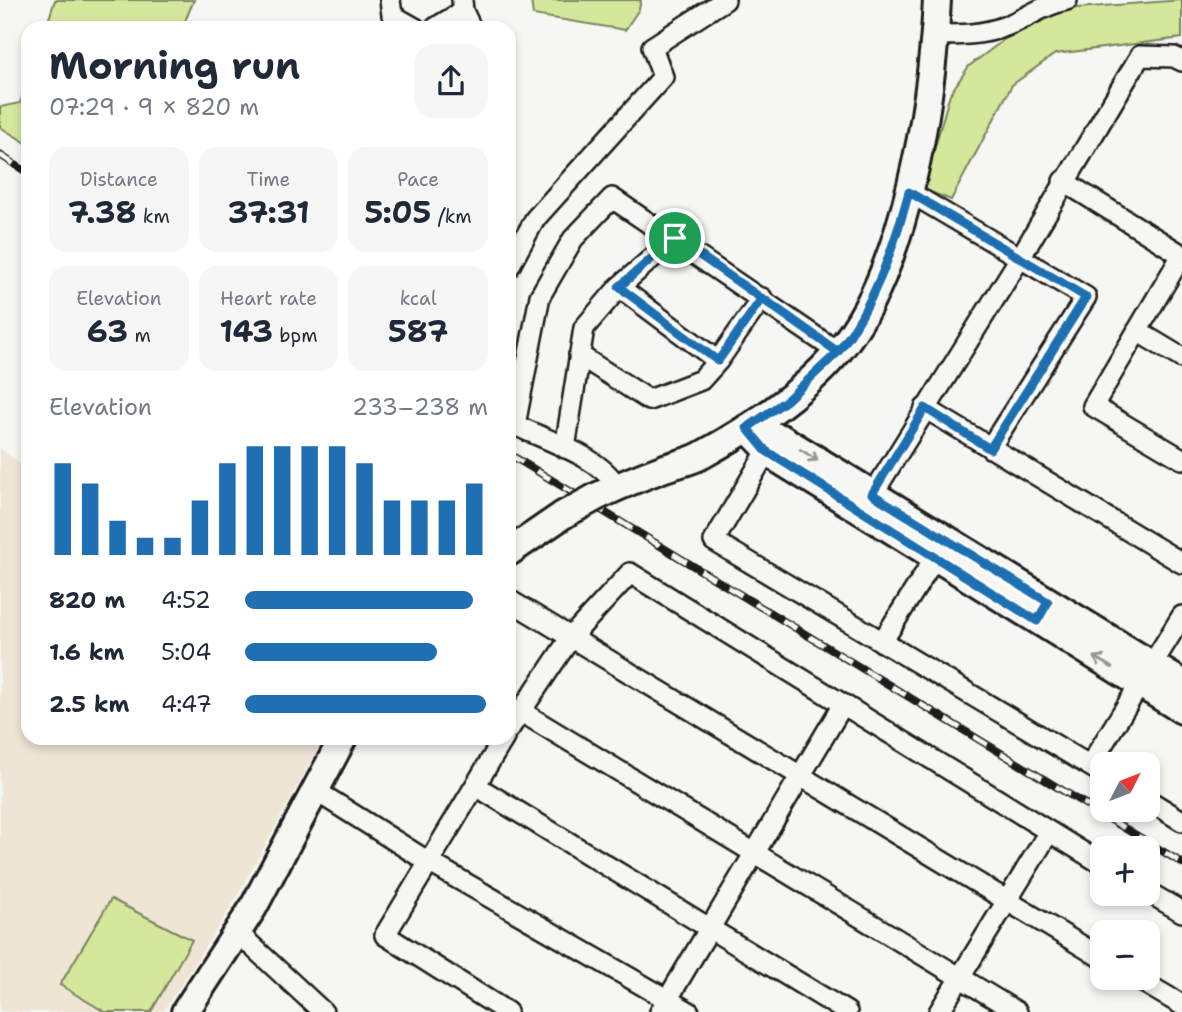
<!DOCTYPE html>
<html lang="en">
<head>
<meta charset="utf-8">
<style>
  body { margin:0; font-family:"Shantell Sans",sans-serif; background:#f6f6f7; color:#1f2937; height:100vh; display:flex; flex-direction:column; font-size:26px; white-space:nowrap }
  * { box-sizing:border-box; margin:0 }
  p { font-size:23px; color:#747a83 }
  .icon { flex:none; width:38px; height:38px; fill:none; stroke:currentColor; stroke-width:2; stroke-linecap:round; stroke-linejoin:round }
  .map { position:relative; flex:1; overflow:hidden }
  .sheet { position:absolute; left:21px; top:21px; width:495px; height:724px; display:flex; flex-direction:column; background:#fff; border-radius:21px; box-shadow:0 4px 10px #0003 }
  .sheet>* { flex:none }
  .needle { width:46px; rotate:48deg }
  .buttons { position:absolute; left:1090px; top:752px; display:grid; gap:14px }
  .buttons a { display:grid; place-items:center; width:70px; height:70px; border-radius:14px; background:#fff; box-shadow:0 4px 10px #0003; font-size:35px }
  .pin { position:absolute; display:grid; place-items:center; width:60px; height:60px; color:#fff; margin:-30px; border:4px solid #fff; border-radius:50%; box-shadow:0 2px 7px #0007 }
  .round { display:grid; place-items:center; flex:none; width:74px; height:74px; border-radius:21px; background:#f6f6f7 }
  .head { display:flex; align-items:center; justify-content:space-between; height:119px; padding:0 28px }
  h1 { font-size:38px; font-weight:700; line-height:52px }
  .metrics { display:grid; grid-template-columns:repeat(3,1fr); gap:10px; height:119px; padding:7px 28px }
  .metrics div { display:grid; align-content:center; border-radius:18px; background:#f6f6f7; text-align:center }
  .metrics b { font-size:30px; font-weight:700 }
  .metrics small { font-size:19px; font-weight:400 }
  .metrics p { font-size:19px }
  .chart { height:196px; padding:14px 28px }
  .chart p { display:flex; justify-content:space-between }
  .chart svg { width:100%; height:126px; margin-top:7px; stroke:#1f6fb2; stroke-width:6 }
  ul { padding:0 28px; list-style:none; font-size:23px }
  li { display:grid; grid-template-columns:112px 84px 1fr; align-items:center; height:52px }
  li i { height:18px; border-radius:9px; background:#1f6fb2 }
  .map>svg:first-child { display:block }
  .built { fill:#efe5d5 }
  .green { fill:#d4e79b; stroke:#78825c; stroke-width:2 }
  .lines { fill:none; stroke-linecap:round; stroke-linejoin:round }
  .street-casing { stroke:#1c1c1c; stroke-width:24 }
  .secondary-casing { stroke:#1c1c1c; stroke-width:32 }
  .street { stroke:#f6f6f2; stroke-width:19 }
  .secondary { stroke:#f6f6f2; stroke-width:26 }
  .rail-casing { stroke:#1c1c1c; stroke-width:8 }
  .rail { stroke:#f6f6f2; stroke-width:5; stroke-dasharray:16; stroke-linecap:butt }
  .secondary-bridge-casing { stroke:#1c1c1c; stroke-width:32; stroke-linecap:butt }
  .secondary-bridge { stroke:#f6f6f2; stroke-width:26 }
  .oneway { stroke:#949492 }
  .route-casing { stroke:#fff; stroke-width:14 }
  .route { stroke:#1f6fb2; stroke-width:9 }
</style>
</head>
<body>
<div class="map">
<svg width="1182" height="1012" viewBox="0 0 1182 1012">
  <rect width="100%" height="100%" fill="#f6f6f2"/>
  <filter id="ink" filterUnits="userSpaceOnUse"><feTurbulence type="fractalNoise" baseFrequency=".0143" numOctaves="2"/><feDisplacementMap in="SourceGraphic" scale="14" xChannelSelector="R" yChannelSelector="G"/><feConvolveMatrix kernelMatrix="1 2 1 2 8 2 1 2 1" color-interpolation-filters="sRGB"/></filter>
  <g filter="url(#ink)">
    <path class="built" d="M 0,448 L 28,470 L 28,738 L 323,740 L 230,909 L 163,1012 L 0,1012 Z"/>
    <path class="green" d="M 55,0 L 194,0 L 182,28 L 46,28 Z
      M 531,0 L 641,0 L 639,9 L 625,30 L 533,15 Z
      M 1182,0 L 1182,38 L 1055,54 L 1012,85 L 951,200 L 923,189 L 950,94 L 969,66 L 1005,39 L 1064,9 Z
      M 28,81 L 28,144 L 0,127 L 0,107 L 20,103 Z
      M 111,899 L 192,940 L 151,1012 L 105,1012 L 60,985 Z"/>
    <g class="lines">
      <g class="street-casing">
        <path id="street" d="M 390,0 L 392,15 L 415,28
          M 462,0 L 463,11 L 471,28
          M 435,28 L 463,11
          M 936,35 C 960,35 983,35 1006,26 C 1027,18 1045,4 1067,0
          M 1063,181 L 1182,255
          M 909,192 L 1086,297 L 990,448
          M 1182,255 L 1093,406 L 1182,459
          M 509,267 L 535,219 L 663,77 L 652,47 L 725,0
          M 619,287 L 718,361 L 762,298
          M 1137,331 L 1182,358
          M 579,355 L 649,400 L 701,380 L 718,361
          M 925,408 L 1182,563
          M 509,422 C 541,439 600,455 617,487
          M 515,425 L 540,296 L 573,239 L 612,198 L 838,352
          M 565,448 L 584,328 L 619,287 L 675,238
          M 767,451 L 714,541 L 1102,773
          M 866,505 L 1020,258 L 1140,56 L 1174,57 L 1182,61
          M 509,600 L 1102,958
          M 882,642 L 941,548
          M 520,711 L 1017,1012
          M 509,729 L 571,637 L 630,573 L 1102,864
          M 504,738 L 385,935 L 507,1012
          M 1090,765 L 1182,616
          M 476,786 L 847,1012
          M 316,791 L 427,861 L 689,1012
          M 1148,800 L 1182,821
          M 1148,892 L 1182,912
          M 238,933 L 323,1012
          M 1136,978 L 1182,1005
          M 660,1012 L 842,706
          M 939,1012 L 1049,832"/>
      </g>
      <g class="secondary-casing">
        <path id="secondary" d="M 747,428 L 776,458 L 1182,710
          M 747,428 L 781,438 L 1182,683
          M 598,496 C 619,486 640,477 662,469 C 675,464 690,462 702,455 C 751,428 800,396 837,353 C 906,273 932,103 937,0
          M 509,552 L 563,515
          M 185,1012 L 253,908 L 343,738"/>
      </g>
      <use href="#street" class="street"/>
      <use href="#secondary" class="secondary"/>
      <g class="rail-casing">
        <path id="rail" d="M 0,155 L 28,173
          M 509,454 L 1182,863"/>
      </g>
      <use href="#rail" class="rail"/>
      <g class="secondary-bridge-casing">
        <path id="secondary-bridge" d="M 563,515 L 598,496"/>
      </g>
      <use href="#secondary-bridge" class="secondary-bridge"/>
    </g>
    <defs><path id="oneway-shaft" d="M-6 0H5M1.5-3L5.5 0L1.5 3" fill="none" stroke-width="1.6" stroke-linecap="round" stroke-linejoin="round" transform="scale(1.75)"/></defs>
    <g class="oneway">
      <use href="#oneway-shaft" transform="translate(809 455) rotate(32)"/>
      <use href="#oneway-shaft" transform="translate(1103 662) rotate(-148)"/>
    </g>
  </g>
  <g class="lines" filter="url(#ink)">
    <g class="route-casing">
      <path id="route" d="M 675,238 L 838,352 L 787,400 L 747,428 L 766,451 L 1037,621 L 1048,602 L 872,494 L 925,408 L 990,449 L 1086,297 L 909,192 C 893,250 874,305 838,352 L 762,298 L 718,361 L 619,287 L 675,238"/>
    </g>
    <use href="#route" class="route"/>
  </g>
</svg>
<div class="buttons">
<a><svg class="needle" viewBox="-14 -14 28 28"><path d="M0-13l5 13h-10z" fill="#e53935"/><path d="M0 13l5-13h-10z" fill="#747a83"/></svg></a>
<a>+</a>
<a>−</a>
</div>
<div class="pin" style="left:675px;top:238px;background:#1e9e55"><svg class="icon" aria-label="arrive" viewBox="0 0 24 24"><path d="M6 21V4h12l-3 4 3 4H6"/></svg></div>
<section class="sheet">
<div class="head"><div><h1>Morning run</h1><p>07:29 · 9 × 820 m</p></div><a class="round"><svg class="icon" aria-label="share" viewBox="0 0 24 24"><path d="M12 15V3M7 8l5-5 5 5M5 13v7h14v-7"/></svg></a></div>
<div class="metrics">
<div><p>Distance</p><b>7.38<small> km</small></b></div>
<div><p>Time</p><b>37:31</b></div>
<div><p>Pace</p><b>5:05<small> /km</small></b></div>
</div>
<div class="metrics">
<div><p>Elevation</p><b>63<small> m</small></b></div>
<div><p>Heart rate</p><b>143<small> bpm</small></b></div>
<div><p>kcal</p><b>587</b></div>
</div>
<div class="chart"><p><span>Elevation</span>233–238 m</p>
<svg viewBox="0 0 160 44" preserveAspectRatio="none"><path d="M5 44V12M15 44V19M25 44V32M35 44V38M45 44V38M55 44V25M65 44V12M75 44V6M85 44V6M95 44V6M105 44V6M115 44V12M125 44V25M135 44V25M145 44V25M155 44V19"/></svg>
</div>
<ul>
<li><b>820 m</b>4:52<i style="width:94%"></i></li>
<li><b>1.6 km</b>5:04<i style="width:79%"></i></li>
<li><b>2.5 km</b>4:47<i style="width:99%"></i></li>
</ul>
</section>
</div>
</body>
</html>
